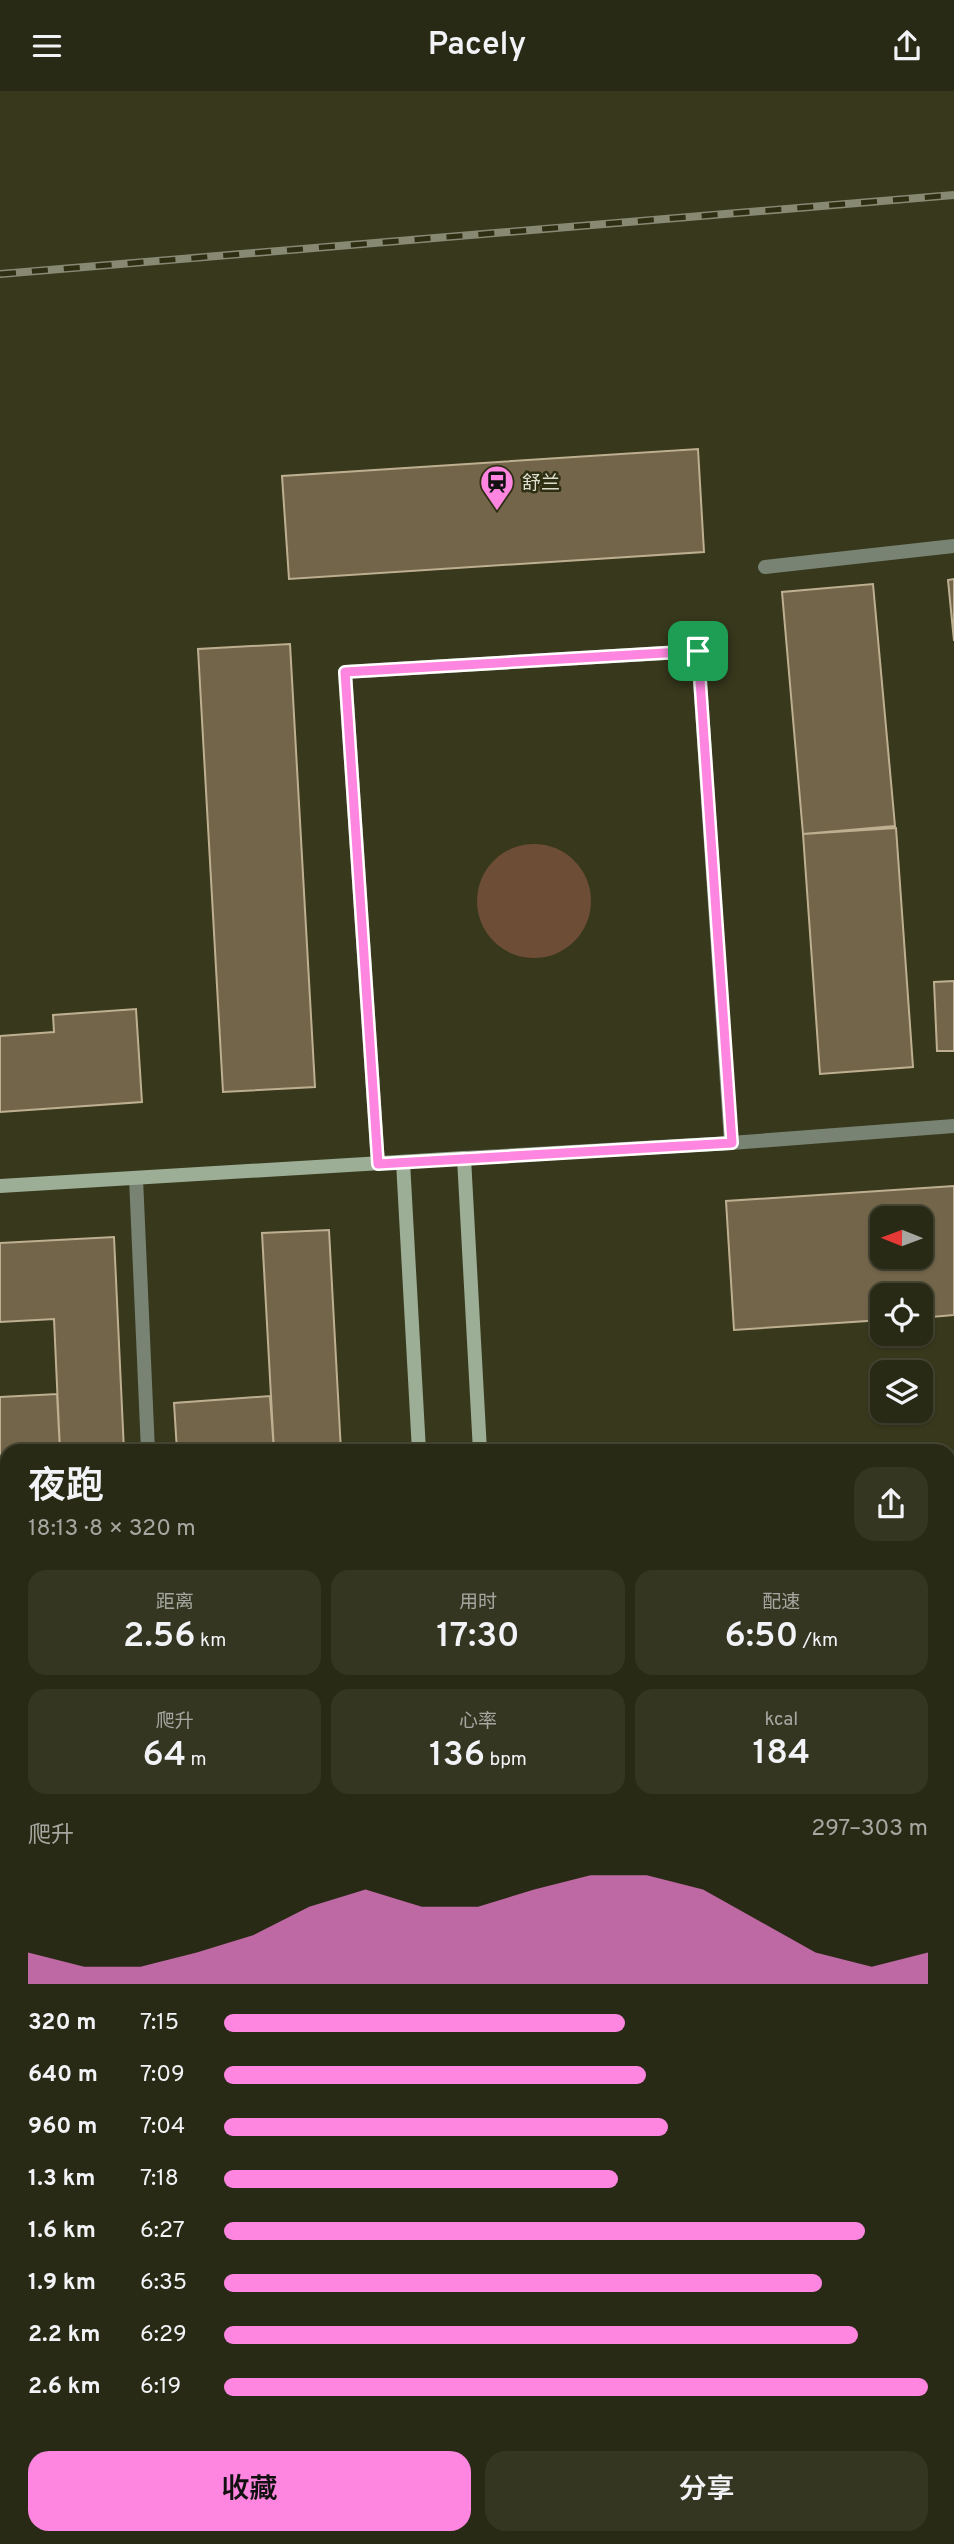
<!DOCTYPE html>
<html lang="zh">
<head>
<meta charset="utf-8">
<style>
  body { margin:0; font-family:Overpass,"Noto Sans SC",sans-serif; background:#353622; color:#f1f3f6; height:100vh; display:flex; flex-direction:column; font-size:26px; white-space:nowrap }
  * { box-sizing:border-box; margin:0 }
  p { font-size:23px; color:#a5a7a0 }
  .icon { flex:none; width:38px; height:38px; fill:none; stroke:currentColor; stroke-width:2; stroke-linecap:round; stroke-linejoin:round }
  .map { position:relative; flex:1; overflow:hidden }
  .details { position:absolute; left:0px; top:1353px; width:956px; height:1101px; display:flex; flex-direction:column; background:#292a15; border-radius:21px 21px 0 0; box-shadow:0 2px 5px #0004,0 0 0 2px #454634 }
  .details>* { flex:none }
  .needle { width:46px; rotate:271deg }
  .tools { position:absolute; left:870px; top:1115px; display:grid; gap:14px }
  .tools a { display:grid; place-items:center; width:63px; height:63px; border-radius:14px; background:#292a15; box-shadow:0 2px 5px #0004,0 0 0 2px #454634; font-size:35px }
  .pin { position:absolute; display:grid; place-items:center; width:60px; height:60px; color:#fff; margin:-30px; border-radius:14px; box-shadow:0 4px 10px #0006 }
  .round { display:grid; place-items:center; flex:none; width:74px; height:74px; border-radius:21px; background:#353622 }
  .headline { display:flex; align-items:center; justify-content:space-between; height:119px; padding:0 28px }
  h1 { font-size:38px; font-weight:600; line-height:52px }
  .figures { display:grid; grid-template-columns:repeat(3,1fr); gap:10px; height:119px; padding:7px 28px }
  .figures div { display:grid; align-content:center; border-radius:18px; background:#353622; text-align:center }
  .figures b { font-size:35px; font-weight:600 }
  .figures small { font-size:19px; font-weight:400 }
  .figures p { font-size:19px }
  .chart { height:196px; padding:14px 28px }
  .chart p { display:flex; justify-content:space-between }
  .chart svg { width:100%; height:126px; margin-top:7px; fill:#fe85e0; opacity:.7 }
  .cta { display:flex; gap:14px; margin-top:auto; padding:14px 28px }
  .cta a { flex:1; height:80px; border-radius:21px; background:#fe85e0; color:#111; font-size:28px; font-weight:600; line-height:80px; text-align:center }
  .cta a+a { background:#353622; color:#f1f3f6 }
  ul { padding:0 28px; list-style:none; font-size:23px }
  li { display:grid; grid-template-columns:112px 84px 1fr; align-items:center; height:52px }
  li i { height:18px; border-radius:9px; background:#fe85e0 }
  header { display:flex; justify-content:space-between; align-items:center; height:91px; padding:0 28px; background:#292a15; font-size:32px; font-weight:600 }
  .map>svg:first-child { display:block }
  .green { fill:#6d4d35 }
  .building { fill:#73654a; stroke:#bfaf91; stroke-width:2; fill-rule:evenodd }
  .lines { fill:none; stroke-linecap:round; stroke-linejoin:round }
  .lane { stroke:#788373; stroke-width:14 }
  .street { stroke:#788373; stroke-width:14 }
  .secondary { stroke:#9cae95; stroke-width:14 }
  .rail-casing { stroke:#888973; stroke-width:8 }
  .rail { stroke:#2d2e12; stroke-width:5; stroke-dasharray:16; stroke-linecap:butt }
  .route-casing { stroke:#fff; stroke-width:14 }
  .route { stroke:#fe85e0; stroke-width:9 }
  .labels { text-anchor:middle; stroke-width:5; stroke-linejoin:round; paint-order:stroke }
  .poi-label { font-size:19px; fill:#dddece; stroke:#2d2e12; text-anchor:start }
</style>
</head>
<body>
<header><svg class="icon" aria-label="menu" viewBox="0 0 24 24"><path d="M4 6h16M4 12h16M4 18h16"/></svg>Pacely<svg class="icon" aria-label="share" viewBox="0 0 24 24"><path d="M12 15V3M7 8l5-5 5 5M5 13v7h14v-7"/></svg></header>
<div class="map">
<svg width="954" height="2453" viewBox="0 0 954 2453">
  <rect width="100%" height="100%" fill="#37381c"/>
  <path class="green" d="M477 810a57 57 0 1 1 114 0a57 57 0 1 1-114 0Z"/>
  <path class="building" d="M 698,358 L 704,461 L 289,488 L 282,385 Z
    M 954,488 L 954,550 L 948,489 Z
    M 873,493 L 895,735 L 803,743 L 782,501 Z
    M 290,553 L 315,996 L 223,1001 L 198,558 Z
    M 896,737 L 913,976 L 820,983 L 803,743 Z
    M 954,890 L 954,960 L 937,960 L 934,891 Z
    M 136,918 L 142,1011 L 0,1021 L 0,945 L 54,941 L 53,924 Z
    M 954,1095 L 954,1224 L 920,1227 L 920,1204 L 882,1204 L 882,1229 L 734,1239 L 726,1110 ZM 882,1127 L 920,1127 L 920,1166 L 882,1166 Z
    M 329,1139 L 341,1360 L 274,1360 L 262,1142 Z
    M 114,1146 L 124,1360 L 60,1360 L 54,1228 L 0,1231 L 0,1152 Z
    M 57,1303 L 60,1360 L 7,1360 L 7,1387 L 0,1387 L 0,1306 Z
    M 270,1305 L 274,1360 L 177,1360 L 174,1312 Z
    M 948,1426 L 954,1426 L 954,1505 L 948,1506 Z
    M 0,1467 L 7,1467 L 7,1552 L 0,1553 Z
    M 0,1660 L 7,1660 L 7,1746 L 0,1746 Z
    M 948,1777 L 954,1777 L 954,1855 L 948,1855 Z
    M 0,1827 L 7,1827 L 7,1887 L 0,1887 Z
    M 948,1963 L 954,1963 L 954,2050 L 948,2050 Z
    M 7,1996 L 7,2116 L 0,2116 L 0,1997 Z
    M 948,2145 L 954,2145 L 954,2215 L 948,2215 Z
    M 7,2195 L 7,2276 L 0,2277 L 0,2196 Z
    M 268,2446 L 268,2453 L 179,2453 L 257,2446 Z
    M 313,2446 L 407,2446 L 408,2453 L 314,2453 Z
    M 647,2446 L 746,2446 L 747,2453 L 647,2453 Z
    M 830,2446 L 916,2446 L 917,2453 L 830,2453 Z"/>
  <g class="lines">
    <path class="lane" d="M 378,1073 L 345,581 L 698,560 L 731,1052"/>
    <path class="street" d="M 765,476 L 954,455
      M 464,1067 L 731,1052 L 954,1035
      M 136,1087 L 148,1360
      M 948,1370 L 954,1370
      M 0,1425 L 7,1425
      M 948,1740 L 954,1739
      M 0,1797 L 7,1796
      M 948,2092 L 954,2091
      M 0,2163 L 7,2163"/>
    <path class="secondary" d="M 403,1071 L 419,1360
      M 0,1095 L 464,1067 L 480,1360
      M 476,2446 L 477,2453
      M 537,2446 L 537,2453"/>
    <g class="rail-casing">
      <path id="rail" d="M 0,183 L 954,104"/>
    </g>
    <use href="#rail" class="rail"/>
  </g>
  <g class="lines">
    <g class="route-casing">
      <path id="route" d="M 698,560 L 732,1052 L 378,1073 L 345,581 Z"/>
    </g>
    <use href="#route" class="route"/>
  </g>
  <defs>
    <g id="station-pin" transform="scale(1.75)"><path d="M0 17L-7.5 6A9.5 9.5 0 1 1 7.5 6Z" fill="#fe85e0" stroke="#2d2e12"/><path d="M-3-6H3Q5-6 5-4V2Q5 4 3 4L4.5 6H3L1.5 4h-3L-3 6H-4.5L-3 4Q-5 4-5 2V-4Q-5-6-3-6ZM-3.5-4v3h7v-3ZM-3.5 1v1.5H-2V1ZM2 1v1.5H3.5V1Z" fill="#111"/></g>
  </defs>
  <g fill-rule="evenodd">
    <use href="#station-pin" x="497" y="391"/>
  </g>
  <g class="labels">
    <g class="poi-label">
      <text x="522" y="398">舒兰</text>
    </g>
  </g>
</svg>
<div class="tools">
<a><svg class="needle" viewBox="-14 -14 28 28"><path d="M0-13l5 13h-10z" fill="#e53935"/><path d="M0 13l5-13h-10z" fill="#a5a7a0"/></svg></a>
<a><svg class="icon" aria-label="locate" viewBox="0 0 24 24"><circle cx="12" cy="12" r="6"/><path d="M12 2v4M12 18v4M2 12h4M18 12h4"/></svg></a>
<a><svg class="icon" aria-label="layers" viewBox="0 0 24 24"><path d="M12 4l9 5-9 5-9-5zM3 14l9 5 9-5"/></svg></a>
</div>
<div class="pin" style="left:698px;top:560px;background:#1e9e55"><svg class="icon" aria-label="arrive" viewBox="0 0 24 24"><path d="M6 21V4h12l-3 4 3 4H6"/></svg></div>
<section class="details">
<div class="headline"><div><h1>夜跑</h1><p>18:13 · 8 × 320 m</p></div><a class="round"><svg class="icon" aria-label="share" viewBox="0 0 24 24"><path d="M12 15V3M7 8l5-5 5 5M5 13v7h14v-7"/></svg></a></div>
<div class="figures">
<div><p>距离</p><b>2.56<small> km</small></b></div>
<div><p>用时</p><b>17:30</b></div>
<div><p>配速</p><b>6:50<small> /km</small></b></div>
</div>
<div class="figures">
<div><p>爬升</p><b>64<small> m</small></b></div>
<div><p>心率</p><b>136<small> bpm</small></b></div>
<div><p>kcal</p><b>184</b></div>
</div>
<div class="chart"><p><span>爬升</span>297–303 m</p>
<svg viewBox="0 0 160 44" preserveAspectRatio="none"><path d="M0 44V33L10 38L20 38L30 33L40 27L50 17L60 11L70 17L80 17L90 11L100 6L110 6L120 11L130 22L140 33L150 38L160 33V44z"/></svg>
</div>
<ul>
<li><b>320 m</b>7:15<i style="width:57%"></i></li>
<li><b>640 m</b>7:09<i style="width:60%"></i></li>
<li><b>960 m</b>7:04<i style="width:63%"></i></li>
<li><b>1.3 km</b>7:18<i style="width:56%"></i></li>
<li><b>1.6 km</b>6:27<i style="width:91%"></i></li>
<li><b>1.9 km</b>6:35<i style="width:85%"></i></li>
<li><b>2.2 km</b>6:29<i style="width:90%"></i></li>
<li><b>2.6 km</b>6:19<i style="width:100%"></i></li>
</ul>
<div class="cta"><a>收藏</a><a>分享</a></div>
</section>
</div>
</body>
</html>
